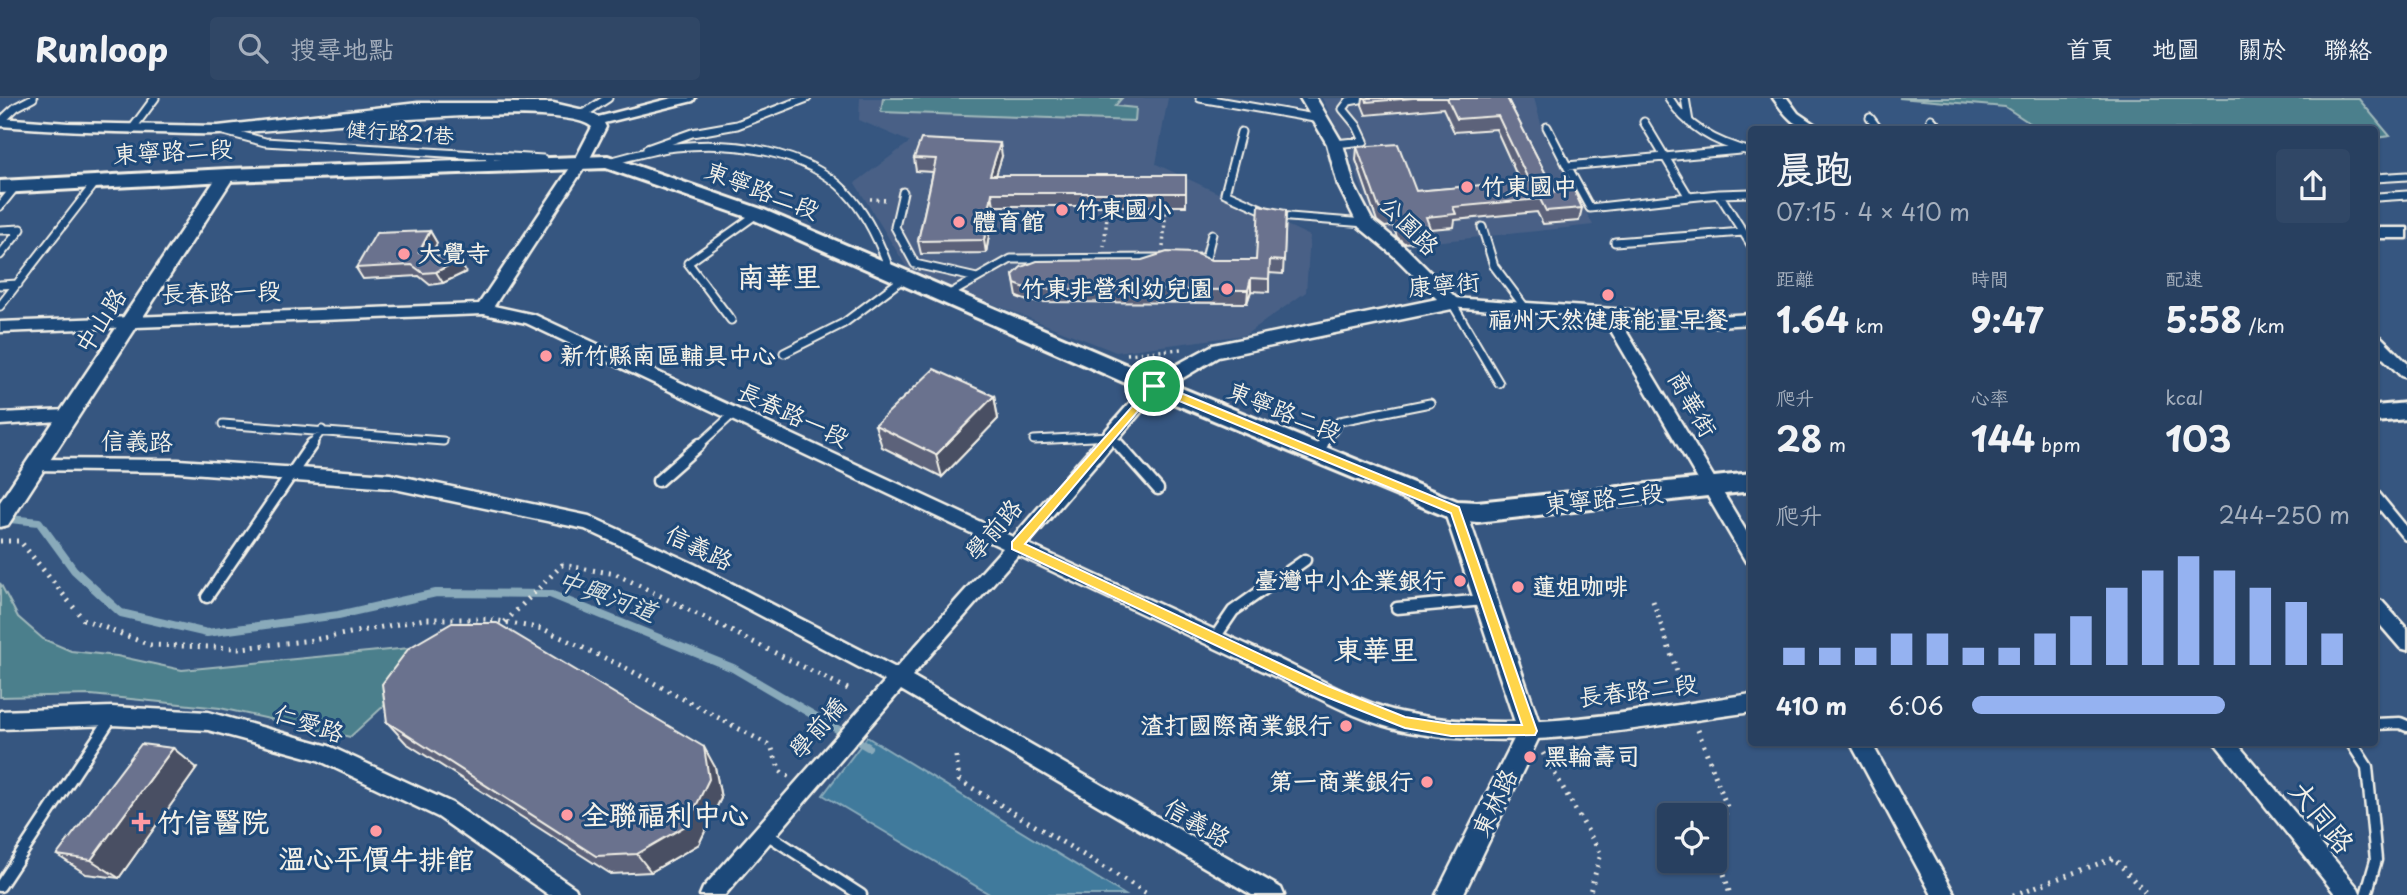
<!DOCTYPE html>
<html lang="zh-TW">
<head>
<meta charset="utf-8">
<style>
  body { margin:0; font-family:"Playpen Sans","LXGW WenKai TC",sans-serif; background:#304766; color:#f1f3f6; height:100vh; display:flex; flex-direction:column; font-size:26px; white-space:nowrap }
  * { box-sizing:border-box; margin:0 }
  p { font-size:23px; color:#a5afbd }
  .icon { flex:none; width:38px; height:38px; fill:none; stroke:currentColor; stroke-width:2; stroke-linecap:round; stroke-linejoin:round }
  .map { position:relative; flex:1; overflow:hidden }
  .side { position:absolute; left:1748px; top:28px; width:630px; height:620px; display:flex; flex-direction:column; background:#284060; border-radius:7px; box-shadow:0 2px 5px #0004,0 0 0 2px #445975 }
  .side>* { flex:none }
  .fabs { position:absolute; left:1657px; top:705px; display:grid; gap:14px }
  .fabs a { display:grid; place-items:center; width:70px; height:70px; border-radius:7px; background:#284060; box-shadow:0 2px 5px #0004,0 0 0 2px #445975; font-size:35px }
  .pin { position:absolute; display:grid; place-items:center; width:60px; height:60px; color:#fff; margin:-30px; border:4px solid #fff; border-radius:50%; box-shadow:0 2px 7px #0007 }
  .round { display:grid; place-items:center; flex:none; width:74px; height:74px; border-radius:7px; background:#304766 }
  .headline { display:flex; align-items:center; justify-content:space-between; height:119px; padding:0 28px }
  h1 { font-size:38px; font-weight:700; line-height:52px }
  .stats { display:grid; grid-template-columns:repeat(3,1fr); gap:10px; height:119px; padding:7px 28px }
  .stats div { display:grid; align-content:center }
  .stats b { font-size:35px; font-weight:700 }
  .stats small { font-size:19px; font-weight:400 }
  .stats p { font-size:19px }
  .chart { height:196px; padding:14px 28px }
  .chart p { display:flex; justify-content:space-between }
  .chart svg { width:100%; height:126px; margin-top:7px; stroke:#95b2f1; stroke-width:6 }
  ul { padding:0 28px; list-style:none; font-size:23px }
  li { display:grid; grid-template-columns:112px 84px 1fr; align-items:center; height:52px }
  li i { height:18px; border-radius:9px; background:#95b2f1 }
  header { display:flex; align-items:center; gap:42px; box-sizing:border-box; height:98px; padding:0 35px; background:#284060; border-bottom:2px solid #445975 }
  header strong { font-size:33px }
  nav { display:flex; gap:38px; margin-inline-start:auto; font-size:24px }
  .search { width:490px; height:63px; background:#304766; display:flex; align-items:center; gap:18px; box-sizing:border-box; padding:0 24px; border-radius:7px; color:#a5afbd; font-size:26px }
  .map>svg:first-child { display:block }
  .built { fill:#496186 }
  .green { fill:#4c7f8c; stroke:#a0b8ba; stroke-width:2 }
  .water { fill:#417a9c; stroke:#89aaba; stroke-width:2 }
  .lines { fill:none; stroke-linecap:round; stroke-linejoin:round }
  .stream { stroke:#89aaba; stroke-width:8 }
  .service-far1-casing { stroke:#f4f1e8; stroke-width:11 }
  .service-casing { stroke:#f4f1e8; stroke-width:15 }
  .minor-casing { stroke:#f4f1e8; stroke-width:5 }
  .tertiary-casing { stroke:#f4f1e8; stroke-width:5 }
  .secondary-casing { stroke:#f4f1e8; stroke-width:6 }
  .path-far1 { stroke:#f4f1e8; stroke-width:3.5; stroke-dasharray:2 4.5; stroke-linecap:butt }
  .path { stroke:#f4f1e8; stroke-width:5; stroke-dasharray:2 6; stroke-linecap:butt }
  .service-far1 { stroke:#1f4a7a; stroke-width:7 }
  .service { stroke:#1f4a7a; stroke-width:10 }
  .minor { fill:#1f4a7a; fill-rule:evenodd }
  .tertiary { fill:#1f4a7a; fill-rule:evenodd }
  .secondary { fill:#1f4a7a; fill-rule:evenodd }
  .wall { fill:#5b627a; stroke:#f4f1e8; stroke-width:2 }
  .shaded-wall { fill:#4a5063; stroke:#f4f1e8; stroke-width:2 }
  .building { fill:#6a728e; stroke:#f4f1e8; stroke-width:2 }
  .route { fill:#ffd54a; stroke:#fff; stroke-width:2; fill-rule:evenodd }
  .poi-dot { fill:#ff9aa2; stroke:#1f4a7a; stroke-width:2.5 }
  .labels { text-anchor:middle; stroke-width:6; stroke-linejoin:round; paint-order:stroke }
  .far-street-label { font-size:21px; fill:#f4f1e8; stroke:#1f4a7a }
  .street-label { font-size:24px; fill:#f4f1e8; stroke:#1f4a7a }
  .poi-label { font-size:24px; font-weight:bold; fill:#f4f1e8; stroke:#1f4a7a; text-anchor:start }
  .water-label { font-size:26px; font-style:italic; fill:#d9dfdd; stroke:#1f4a7a }
  .quarter-label { font-size:28px; font-weight:bold; fill:#f4f1e8; stroke:#1f4a7a }
  .near-poi-label { font-size:28px; font-weight:bold; fill:#f4f1e8; stroke:#1f4a7a; text-anchor:start }
  .near-street-label { font-size:28px; fill:#f4f1e8; stroke:#1f4a7a }
</style>
</head>
<body>
<header>
<strong>Runloop</strong>
<div class="search"><svg class="icon" aria-label="search" viewBox="0 0 24 24"><circle cx="10" cy="10" r="6"/><path d="M15 15l6 6"/></svg>搜尋地點</div>
<nav><a>首頁</a><a>地圖</a><a>關於</a><a>聯絡</a></nav>
</header>
<div class="map">
<svg width="2407" height="797" viewBox="0 0 2407 797">
  <rect width="100%" height="100%" fill="#365680"/>
  <filter id="ink" filterUnits="userSpaceOnUse"><feTurbulence type="fractalNoise" baseFrequency=".0143" numOctaves="2"/><feDisplacementMap in="SourceGraphic" scale="14" xChannelSelector="R" yChannelSelector="G"/><feConvolveMatrix kernelMatrix="1 2 1 2 8 2 1 2 1" color-interpolation-filters="sRGB"/></filter>
  <g filter="url(#ink)">
    <path class="built" d="M 860,0 L 1168,0 L 1156,66 L 1310,138 L 1306,194 L 1245,237 L 1116,254 L 909,173 L 855,85 L 910,44 L 859,22 Z
      M 1322,0 L 1534,0 L 1544,37 L 1593,127 L 1396,148 L 1375,128 L 1348,52 Z"/>
    <path class="green" d="M 883,0 L 1122,0 L 1115,8 L 1136,10 L 1135,23 L 881,14 Z
      M 1899,0 L 2358,0 L 2390,38 L 2375,40 L 2375,32 L 2039,31 L 2005,9 Z
      M 0,485 L 18,519 L 43,541 L 71,553 L 117,558 L 182,572 L 451,546 L 350,639 L 220,610 L 91,597 L 0,599 Z"/>
    <path class="water" d="M 867,639 L 1125,797 L 991,797 L 823,697 Z"/>
    <g class="lines">
      <path class="stream" d="M 0,420 L 39,424 L 74,472 L 121,515 L 207,535 L 338,517 L 436,495 L 550,496 L 733,570 L 868,649"/>
      <g class="service-far1-casing">
        <path id="service-far1" d="M 1200,0 L 1320,21
          M 1669,0 C 1687,30 1719,46 1752,54
          M 1685,0 L 1689,24
          M 583,16 L 608,0
          M 1870,20 L 1879,32
          M 1931,21 L 1941,32
          M 0,24 L 16,9 L 33,0
          M 1644,24 L 1689,99 L 1719,96 L 1752,148
          M 1547,29 L 1567,68 L 1740,52
          M 132,31 L 155,0
          M 220,32 L 265,44 L 543,61
          M 1241,34 L 1225,95 L 1277,118 L 1365,125
          M 1335,46 L 1364,43 L 1357,28 L 1343,11 L 1349,3 L 1360,1
          M 647,51 L 692,35 L 737,27 L 807,0
          M 608,64 C 630,59 653,51 676,49 C 731,43 806,52 846,94 C 867,116 880,145 890,173
          M 1567,68 L 1590,110 L 1689,99
          M 2375,80 L 2407,78
          M 903,94 L 895,129 L 915,166 L 977,180
          M 1719,96 L 1750,95
          M 2377,99 L 2407,97
          M 0,108 L 16,88
          M 1482,129 L 1494,168 L 1524,208
          M 0,132 L 21,131 L 0,157
          M 1615,144 L 1743,134
          M 1197,160 L 1206,160 L 1212,136
          M 0,187 L 18,186
          M 946,198 L 1011,161 L 1162,160
          M 1452,205 L 1499,285
          M 0,208 L 96,84
          M 731,222 L 688,165 L 757,116
          M 784,255 L 844,225 L 904,180
          M 223,326 L 443,343
          M 1034,342 L 1111,338 L 1119,348
          M 310,348 L 322,332
          M 698,348 L 733,316
          M 1322,348 L 1340,323 L 1430,305"/>
      </g>
      <g class="service-casing">
        <path id="service" d="M 1118,346 L 1158,391
          M 1316,355 L 1323,346
          M 658,383 L 700,346
          M 2375,398 L 2407,437
          M 207,499 L 312,346
          M 1397,510 L 1484,502
          M 1214,541 L 1233,513 L 1305,462
          M 2375,626 L 2400,625 L 2407,628
          M 2351,644 L 2367,669 L 2376,762 L 2366,797
          M 765,735 L 861,797
          M 0,788 L 111,620"/>
      </g>
      <g class="minor-casing">
        <path id="minor" d="M 672,0 L 695,0 L 693,3 L 604,25 L 606,29 L 588,64 L 494,208 L 535,217 L 1013,439 L 1148,284 L 1160,284 L 1162,288 L 1160,292 L 1028,446 C 1111,484 1195,523 1278,561 C 1318,580 1367,609 1410,616 C 1523,637 1639,612 1752,596 L 1752,614 C 1639,629 1523,655 1409,634 C 1360,625 1312,596 1268,575 C 1184,536 1101,496 1018,457 L 912,578 L 1281,790 L 1284,797 L 1252,797 L 901,592 L 725,797 L 700,797 L 703,790 L 885,583 L 682,476 L 585,431 L 390,390 L 178,374 L 29,372 L 26,367 L 29,362 L 35,361 L 178,362 L 390,376 L 589,418 L 694,466 L 896,570 L 1003,450 L 526,225 L 484,216 L 0,234 L 0,224 L 479,206 L 574,64 L 592,29 C 562,0 276,33 219,36 C 198,37 176,35 155,35 C 103,34 52,32 0,28 L 0,20 L 68,25 L 218,28 L 418,5 L 553,5 L 588,13 L 598,19 Z
          M 1773,0 L 1787,0 L 1798,15 L 1823,32 C 1796,32 1788,21 1773,0 Z
          M 2375,130 L 2407,130 L 2407,140 L 2375,140 Z
          M 1452,200 L 1716,218 L 1752,216 L 1752,226 L 1716,228 L 1619,221 L 1752,443 L 1752,466 L 1746,464 L 1603,219 L 1447,209 L 1444,205 L 1447,201 Z
          M 2375,238 L 2381,239 L 2407,265 L 2407,280 L 2401,278 L 2375,252 Z
          M 68,312 L 74,314 L 76,318 L 74,322 L 0,327 L 0,315 Z
          M 2375,500 L 2382,503 L 2407,531 L 2407,552 L 2400,550 L 2375,521 Z
          M 112,609 L 208,614 L 329,648 L 452,705 L 575,790 L 578,797 L 549,797 L 438,719 L 318,662 L 208,632 L 112,627 L 0,631 L 0,613 Z
          M 1850,644 L 1871,644 L 1955,797 L 1932,797 Z
          M 2214,644 L 2236,644 L 2358,790 L 2361,797 L 2336,797 Z"/>
      </g>
      <g class="tertiary-casing">
        <path id="tertiary" d="M 1300,0 L 1316,0 L 1343,46 L 1354,87 L 1372,122 L 1406,150 L 1461,205 L 1459,209 L 1452,211 L 1218,259 L 1161,293 L 1147,293 L 1144,288 L 1147,283 L 1213,247 L 1437,201 L 1394,158 L 1359,129 L 1338,87 L 1327,46 Z
          M 227,72 L 235,77 L 8,427 L 0,429 L 0,404 L 221,73 Z
          M 1455,404 L 1462,406 L 1466,412 L 1542,633 L 1463,797 L 1436,797 L 1518,633 L 1444,412 L 1448,406 Z"/>
      </g>
      <g class="secondary-casing">
        <path id="secondary" d="M 608,58 L 764,112 L 1162,282 L 1457,403 L 1477,404 L 1752,375 L 1752,393 L 1477,424 L 1455,422 L 1146,294 L 750,120 L 606,70 L 227,83 L 0,95 L 0,83 L 227,71 Z
          M 2407,305 L 2407,321 L 2375,324 L 2375,308 Z"/>
      </g>
      <path class="path-far1" d="M 870,101 L 889,102
        M 1104,149 L 1108,108
        M 1163,149 L 1166,108
        M 1127,256 L 1181,251"/>
      <path class="path" d="M 0,443 L 20,443 L 83,521 L 150,547 L 241,550 L 313,542 L 425,521 L 488,521 L 543,531 L 624,569 L 771,648 L 780,673 L 790,679
        M 1653,503 L 1685,597
        M 505,524 L 562,467 L 616,476 L 850,592
        M 1698,632 L 1727,709 L 1716,747 L 1730,797
        M 1543,655 L 1601,756 L 1589,797
        M 956,658 L 959,682 L 1150,797
        M 2013,797 L 2114,760 L 2147,797"/>
      <use href="#service-far1" class="service-far1"/>
      <use href="#service" class="service"/>
      <use href="#minor" class="minor"/>
      <use href="#tertiary" class="tertiary"/>
      <use href="#secondary" class="secondary"/>
    </g>
    <path class="wall" d="M 1363,0 L 1507,0 L 1555,94 L 1582,110 L 1579,123 L 1543,126 L 1537,114 L 1455,122 L 1454,129 L 1430,131 L 1428,143 L 1404,145 L 1397,139 L 1393,128 L 1385,129 L 1377,123 L 1356,62 L 1357,49 L 1416,93 L 1520,84 L 1496,31 L 1454,34 L 1443,10 L 1366,17 L 1362,7 Z
      M 1002,58 L 996,77 L 1186,77 L 1186,108 L 994,108 L 986,155 L 921,156 L 918,143 L 933,74 L 916,73 L 914,60 Z
      M 1286,112 L 1283,176 L 1269,175 L 1269,194 L 1251,193 L 1247,205 L 1030,204 L 1017,199 L 1013,177 L 1211,162 L 1256,162 Z
      M 430,133 L 437,145 L 431,157 L 466,174 L 443,185 L 430,187 L 419,178 L 363,181 L 356,170 Z
      M 994,298 L 998,321 L 942,379 L 882,349 L 875,327 Z
      M 387,624 L 715,669 L 721,700 L 699,746 L 651,774 L 611,776 L 406,645 Z
      M 197,670 L 119,780 L 86,776 L 57,757 Z"/>
    <path class="shaded-wall" d="M 1000,45 L 1002,58 L 992,90 L 990,77 Z
      M 992,95 L 994,108 L 986,155 L 984,142 Z
      M 430,133 L 437,145 L 426,166 L 419,154 Z
      M 459,162 L 466,174 L 443,185 L 436,174 Z
      M 1251,180 L 1251,193 L 1247,205 L 1248,192 Z
      M 994,298 L 998,321 L 942,379 L 936,357 Z
      M 704,649 L 715,669 L 721,700 L 699,746 L 651,774 L 637,756 Z
      M 173,650 L 197,670 L 119,780 L 91,762 Z"/>
    <path class="building" d="M 1366,0 L 1413,0 L 1367,4 Z
      M 1447,0 L 1507,0 L 1555,94 L 1574,92 L 1582,110 L 1546,113 L 1540,101 L 1453,109 L 1456,116 L 1426,119 L 1430,130 L 1406,132 L 1399,126 L 1395,115 L 1386,116 L 1379,110 L 1357,49 L 1398,46 L 1416,93 L 1529,83 L 1498,18 L 1457,21 Z
      M 921,41 L 1000,45 L 990,77 L 1186,77 L 1186,95 L 992,95 L 984,142 L 918,143 L 936,61 L 914,60 Z
      M 1259,107 L 1286,112 L 1284,163 L 1270,162 L 1269,181 L 1251,180 L 1248,192 L 1028,191 L 1015,186 L 1013,177 L 1021,169 L 1037,163 L 1142,162 L 1167,154 L 1194,155 L 1211,162 L 1256,162 Z
      M 430,133 L 419,154 L 459,162 L 436,174 L 423,175 L 412,167 L 356,170 L 376,135 Z
      M 934,271 L 994,298 L 936,357 L 875,327 Z
      M 452,525 L 497,525 L 704,649 L 709,681 L 687,727 L 637,756 L 596,758 L 387,624 L 382,586 L 409,550 Z
      M 141,646 L 173,650 L 91,762 L 57,757 Z"/>
  </g>
  <path class="route" d="M 1154,284 L 1459,409 L 1537,633 L 1535,637 L 1451,638 L 1405,630 L 1319,596 L 1012,451 L 1012,444 ZM 1155,293 L 1451,415 L 1522,627 L 1451,626 L 1405,619 L 1328,588 L 1025,446 Z"/>
  <g class="poi-dot">
    <circle cx="1467" cy="89" r="7"/>
    <circle cx="1062" cy="112" r="7"/>
    <circle cx="959" cy="124" r="7"/>
    <circle cx="404" cy="156" r="7"/>
    <circle cx="1227" cy="191" r="7"/>
    <circle cx="1608" cy="197" r="7"/>
    <circle cx="546" cy="258" r="7"/>
    <circle cx="1460" cy="483" r="7"/>
    <circle cx="1518" cy="489" r="7"/>
    <circle cx="1346" cy="628" r="7"/>
    <circle cx="1530" cy="659" r="7"/>
    <circle cx="1427" cy="684" r="7"/>
    <circle cx="567" cy="717" r="7"/>
    <path d="M137.5 713.5h7v7h7v7h-7v7h-7v-7h-7v-7h7z"/>
    <circle cx="376" cy="733" r="7"/>
  </g>
  <g class="labels">
    <g class="far-street-label">
      <text transform="translate(400 35) rotate(4)" y="7">健行路21巷</text>
    </g>
    <g class="street-label">
      <text transform="translate(173 54) rotate(-3)" y="8">東寧路二段</text>
      <text transform="translate(762 93) rotate(21)" y="8">東寧路二段</text>
      <text transform="translate(1409 128) rotate(45)" y="8">公園路</text>
      <text transform="translate(1444 187) rotate(-5)" y="8">康寧街</text>
      <text transform="translate(221 195) rotate(-2)" y="8">長春路一段</text>
      <text transform="translate(101 223) rotate(-57)" y="8">中山路</text>
      <text transform="translate(1692 306) rotate(60)" y="8">商華街</text>
      <text transform="translate(1284 314) rotate(22)" y="8">東寧路二段</text>
      <text transform="translate(793 317) rotate(25)" y="8">長春路一段</text>
      <text transform="translate(137 344) rotate(1)" y="8">信義路</text>
      <text transform="translate(1604 401) rotate(-6)" y="8">東寧路三段</text>
      <text transform="translate(994 432) rotate(-49)" y="8">學前路</text>
      <text transform="translate(699 450) rotate(26)" y="8">信義路</text>
      <text transform="translate(1638 593) rotate(-7)" y="8">長春路二段</text>
      <text transform="translate(309 626) rotate(18)" y="8">仁愛路</text>
      <text transform="translate(818 630) rotate(-49)" y="8">學前橋</text>
      <text transform="translate(1495 705) rotate(-64)" y="8">東林路</text>
      <text transform="translate(1197 725) rotate(30)" y="8">信義路</text>
    </g>
    <g class="poi-label">
      <text x="1481" y="97">竹東國中</text>
      <text x="1076" y="120">竹東國小</text>
      <text x="973" y="132">體育館</text>
      <text x="418" y="164">大覺寺</text>
      <text x="1213" y="199" text-anchor="end">竹東非營利幼兒園</text>
      <text x="1608" y="230" text-anchor="middle">福州天然健康能量早餐</text>
      <text x="560" y="266">新竹縣南區輔具中心</text>
      <text x="1446" y="491" text-anchor="end">臺灣中小企業銀行</text>
      <text x="1532" y="497">蓮姐咖啡</text>
      <text x="1332" y="636" text-anchor="end">渣打國際商業銀行</text>
      <text x="1544" y="667">黑輪壽司</text>
      <text x="1413" y="692" text-anchor="end">第一商業銀行</text>
    </g>
    <g class="water-label">
      <text transform="translate(607 498) rotate(20)" y="9">中興河道</text>
    </g>
    <g class="quarter-label">
      <text x="779" y="189">南華里</text>
      <text x="1376" y="562">東華里</text>
    </g>
    <g class="near-poi-label">
      <text x="581" y="727">全聯福利中心</text>
      <text x="157" y="734">竹信醫院</text>
      <text x="376" y="771" text-anchor="middle">溫心平價牛排館</text>
    </g>
    <g class="near-street-label">
      <text transform="translate(2322 719) rotate(51)" y="10">大同路</text>
    </g>
  </g>
</svg>
<div class="fabs">
<a><svg class="icon" aria-label="locate" viewBox="0 0 24 24"><circle cx="12" cy="12" r="6"/><path d="M12 2v4M12 18v4M2 12h4M18 12h4"/></svg></a>
</div>
<div class="pin" style="left:1154px;top:288px;background:#1e9e55"><svg class="icon" aria-label="arrive" viewBox="0 0 24 24"><path d="M6 21V4h12l-3 4 3 4H6"/></svg></div>
<section class="side">
<div class="headline"><div><h1>晨跑</h1><p>07:15 · 4 × 410 m</p></div><a class="round"><svg class="icon" aria-label="share" viewBox="0 0 24 24"><path d="M12 15V3M7 8l5-5 5 5M5 13v7h14v-7"/></svg></a></div>
<div class="stats">
<div><p>距離</p><b>1.64<small> km</small></b></div>
<div><p>時間</p><b>9:47</b></div>
<div><p>配速</p><b>5:58<small> /km</small></b></div>
</div>
<div class="stats">
<div><p>爬升</p><b>28<small> m</small></b></div>
<div><p>心率</p><b>144<small> bpm</small></b></div>
<div><p>kcal</p><b>103</b></div>
</div>
<div class="chart"><p><span>爬升</span>244–250 m</p>
<svg viewBox="0 0 160 44" preserveAspectRatio="none"><path d="M5 44V38M15 44V38M25 44V38M35 44V33M45 44V33M55 44V38M65 44V38M75 44V33M85 44V27M95 44V17M105 44V11M115 44V6M125 44V11M135 44V17M145 44V22M155 44V33"/></svg>
</div>
<ul>
<li><b>410 m</b>6:06<i style="width:67%"></i></li>
</ul>
</section>
</div>
</body>
</html>
